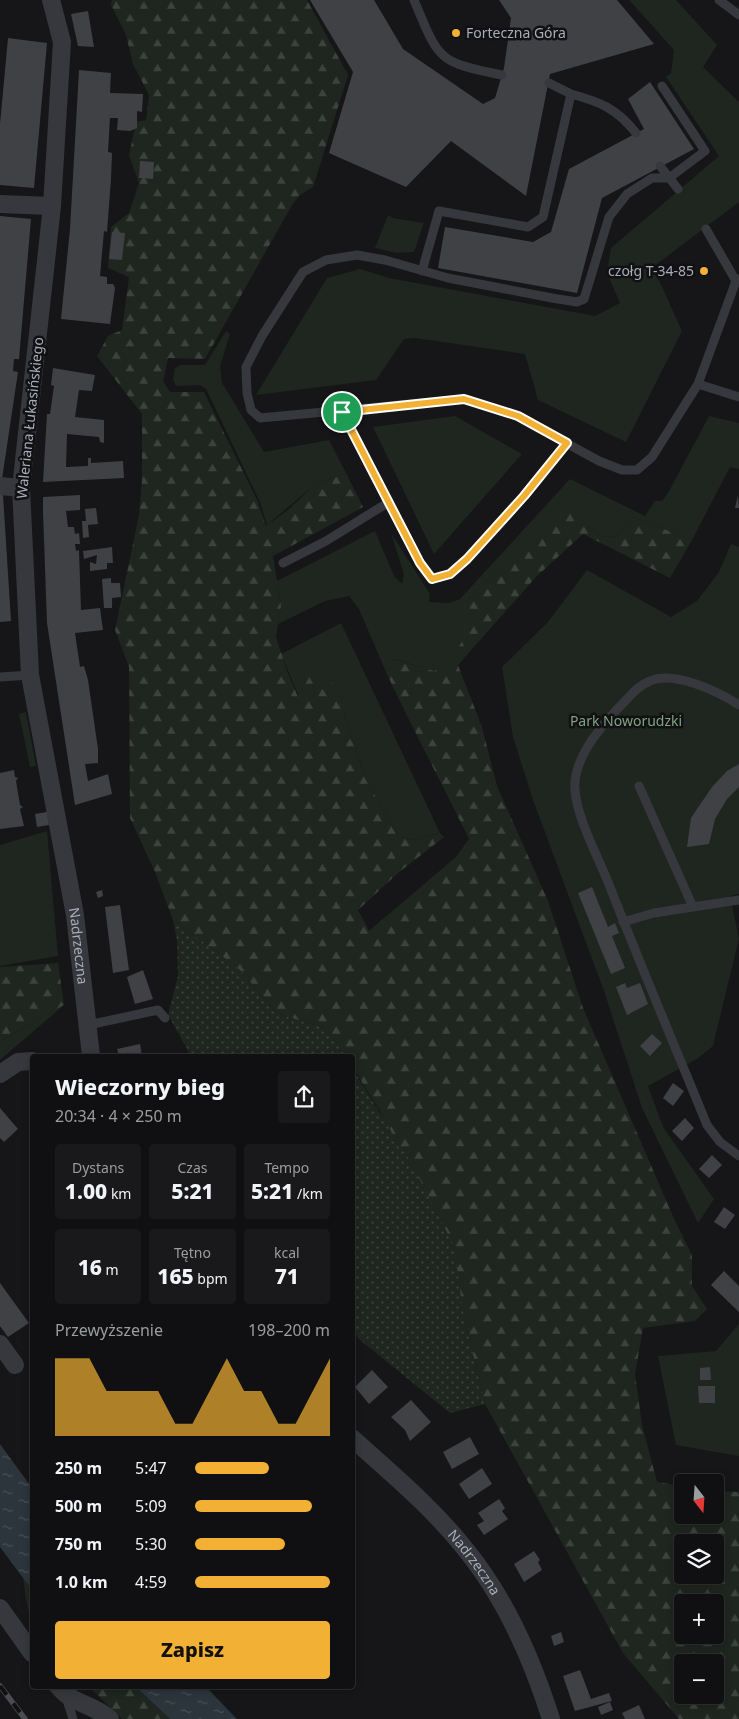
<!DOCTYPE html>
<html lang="pl">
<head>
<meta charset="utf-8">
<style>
  body { margin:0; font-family:"Noto Sans",sans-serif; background:#19191b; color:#f1f3f6; height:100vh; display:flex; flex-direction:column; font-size:19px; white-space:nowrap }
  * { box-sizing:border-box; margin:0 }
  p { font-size:16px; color:#9c9d9f }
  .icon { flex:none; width:28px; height:28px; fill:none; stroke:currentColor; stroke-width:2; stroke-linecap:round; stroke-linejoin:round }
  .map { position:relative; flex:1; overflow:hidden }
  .side { position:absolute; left:30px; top:1054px; width:325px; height:635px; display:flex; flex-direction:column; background:#101012; border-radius:5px; box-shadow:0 2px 8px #0003,0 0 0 1px #303032 }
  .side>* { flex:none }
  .needle { width:32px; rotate:163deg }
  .buttons { position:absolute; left:674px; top:1474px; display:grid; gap:10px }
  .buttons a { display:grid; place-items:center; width:50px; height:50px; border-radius:5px; background:#101012; box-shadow:0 2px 8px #0003,0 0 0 1px #303032; font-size:25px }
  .pin { position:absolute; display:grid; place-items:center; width:42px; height:42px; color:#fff; margin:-21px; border:2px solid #fff; border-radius:50%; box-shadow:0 1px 5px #0007 }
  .round { display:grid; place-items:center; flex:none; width:52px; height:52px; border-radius:5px; background:#19191b }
  .headline { display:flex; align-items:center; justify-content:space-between; height:85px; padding:0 25px }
  h1 { font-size:22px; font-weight:800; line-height:38px }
  .stats { display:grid; grid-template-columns:repeat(3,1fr); gap:8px; height:85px; padding:5px 25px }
  .stats div { display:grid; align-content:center; border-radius:5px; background:#19191b; text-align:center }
  .stats b { font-size:21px; font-weight:800 }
  .stats small { font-size:14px; font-weight:400 }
  .stats p { font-size:14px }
  .chart { height:140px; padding:10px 25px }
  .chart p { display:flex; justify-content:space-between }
  .chart svg { width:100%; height:90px; margin-top:5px; fill:#f2b134; opacity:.7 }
  .action { display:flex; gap:10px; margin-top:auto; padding:10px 25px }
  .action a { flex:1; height:58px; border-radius:5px; background:#f2b134; color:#111; font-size:20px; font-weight:800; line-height:58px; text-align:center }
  ul { padding:0 25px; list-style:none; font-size:16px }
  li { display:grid; grid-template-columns:80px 60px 1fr; align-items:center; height:38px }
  li i { height:12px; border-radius:6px; background:#f2b134 }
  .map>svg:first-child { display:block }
  .green { fill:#1e261f }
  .forest { fill:url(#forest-firs); fill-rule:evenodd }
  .garden { fill:url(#garden-dots) }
  .water { fill:url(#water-ripples) }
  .building { fill:#404145 }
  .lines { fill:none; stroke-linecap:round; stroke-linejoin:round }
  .service { stroke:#37383d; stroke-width:9 }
  .minor { stroke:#37383d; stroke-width:18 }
  .rail-casing { stroke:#4a4c52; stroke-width:5.5 }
  .rail { stroke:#111113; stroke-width:4; stroke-dasharray:11; stroke-linecap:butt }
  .route-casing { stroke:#fff; stroke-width:10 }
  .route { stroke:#f2b134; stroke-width:6 }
  .poi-dot { fill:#f2b134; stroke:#111113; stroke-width:2 }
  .labels { text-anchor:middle; stroke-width:5; stroke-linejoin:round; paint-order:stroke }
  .poi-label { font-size:14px; fill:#a8adb8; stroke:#111113; text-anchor:start }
  .street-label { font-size:14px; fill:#a8adb8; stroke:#111113 }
  .park-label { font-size:14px; fill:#7fa381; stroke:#111113 }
</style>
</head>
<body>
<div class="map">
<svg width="739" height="1719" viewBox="0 0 739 1719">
  <defs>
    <pattern id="forest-firs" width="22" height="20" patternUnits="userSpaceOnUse" patternTransform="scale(1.25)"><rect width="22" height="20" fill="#1e261f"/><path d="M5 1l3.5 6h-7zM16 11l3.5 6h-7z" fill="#3c433d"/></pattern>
    <pattern id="garden-dots" width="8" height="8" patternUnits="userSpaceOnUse" patternTransform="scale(1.25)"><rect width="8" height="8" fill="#1e261f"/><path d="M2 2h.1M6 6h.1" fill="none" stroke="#3c433d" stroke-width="1.8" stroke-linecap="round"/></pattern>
    <pattern id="water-ripples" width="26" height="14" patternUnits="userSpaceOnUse" patternTransform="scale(1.25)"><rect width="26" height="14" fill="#2c353c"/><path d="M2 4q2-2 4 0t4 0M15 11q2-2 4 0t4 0" fill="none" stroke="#485056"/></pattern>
  </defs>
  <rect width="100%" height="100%" fill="#161618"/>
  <path class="green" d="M 629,0 L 676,0 L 717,45 L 703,67 L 739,102 L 739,202 L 653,267 L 682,331 L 626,442 L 538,400 L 525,354 L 415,338 L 404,339 L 376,380 L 256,395 L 327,278 L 360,269 L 389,278 L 595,316 L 620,303 L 607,273 L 611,248 L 719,156 L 666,77 L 671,73 L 674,50 Z
    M 388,215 L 393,218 L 424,223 L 414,252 L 397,253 L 375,248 Z
    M 226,331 L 230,334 L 220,366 L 222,383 L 264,452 L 329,440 L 346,473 L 313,486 L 267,525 L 260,502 L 206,389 L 200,385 L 176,386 L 173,379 L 175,368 L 180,365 L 205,365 Z
    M 455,416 L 522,454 L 434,554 L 373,427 Z
    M 709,416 L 739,423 L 739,469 L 730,467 L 692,540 L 633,517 L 615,537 L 601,536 L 563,508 L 467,601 L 475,622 L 453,658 L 434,671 L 394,659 L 386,672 L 359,609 L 349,596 L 325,601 L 278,624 L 281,606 L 277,581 L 375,531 L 394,576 L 402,584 L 404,574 L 391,533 L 430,594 L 429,602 L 449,603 L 460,599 L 570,479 L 645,516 L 655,501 L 662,501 L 668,493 Z
    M 731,544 L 739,547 L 739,894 L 730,896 L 739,938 L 713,1046 L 697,1059 L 648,1086 L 663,1127 L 714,1199 L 698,1223 L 642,1108 L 604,991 L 533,800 L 513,737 L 502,667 L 548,622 L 587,570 L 671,617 L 697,601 L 719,572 Z
    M 341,623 L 440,833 L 412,840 L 398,836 L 366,779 L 344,715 L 299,697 L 281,654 Z
    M 26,712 L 36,766 L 30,767 L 19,714 Z
    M 47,831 L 58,956 L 0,966 L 0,845 Z
    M 64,1005 L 0,1060 L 0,1041 Z
    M 739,1324 L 739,1456 L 676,1445 L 658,1356 L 716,1351 Z"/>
  <path class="forest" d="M 112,0 L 307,0 L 348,75 L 313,187 L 300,195 L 292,205 L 205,359 L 168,358 L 163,381 L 170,392 L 204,392 L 258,502 L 266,526 L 288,510 L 313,486 L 346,473 L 363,507 L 273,556 L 281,606 L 276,637 L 287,671 L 298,697 L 311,674 L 329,672 L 366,779 L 398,836 L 412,840 L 440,833 L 444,837 L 398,873 L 358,910 L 369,931 L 456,857 L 469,839 C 442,783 412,728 386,672 L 393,659 L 434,671 L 452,658 L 474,622 L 467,601 L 563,507 L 601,536 L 615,537 L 633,517 L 692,540 L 670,578 L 583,534 L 536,577 L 458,665 L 482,727 L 497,786 L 548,901 L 583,1008 L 675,1221 L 692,1255 L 692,1286 L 707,1309 L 695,1321 L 643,1328 L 635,1374 L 642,1425 L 657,1482 L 682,1486 L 682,1515 L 715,1515 L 715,1491 L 739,1492 L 739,1719 L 679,1719 L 623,1653 L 485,1404 L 464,1318 L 380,1111 L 353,1068 L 352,1056 L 345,1056 L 328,1029 L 278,1014 L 238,968 L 173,920 L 155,872 L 130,818 L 129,667 L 115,630 L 139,515 L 142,480 L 142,414 L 97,356 L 108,336 L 122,330 L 129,277 L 108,268 L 111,227 L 129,213 L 139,183 L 129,155 L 136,122 L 146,120 L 149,95 L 133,64 L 126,35 L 111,5 ZM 682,1542 L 715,1542 L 715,1575 L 682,1575 ZM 682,1602 L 715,1602 L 715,1635 L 682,1635 ZM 682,1662 L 715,1662 L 715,1695 L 682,1695 Z
    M 58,963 L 64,1005 L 0,1041 L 0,967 Z
    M 23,1578 L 32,1590 L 32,1622 L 27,1605 Z
    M 88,1686 L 135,1686 L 170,1719 L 122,1719 Z"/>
  <path class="garden" d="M 173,920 L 238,968 L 278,1014 L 328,1029 L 345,1056 L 191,1056 L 168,1015 L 178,976 L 177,941 Z
    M 352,1068 L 413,1166 L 454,1246 L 464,1318 L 485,1404 L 450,1413 L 360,1340 L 353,1330 Z"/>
  <path class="water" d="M 0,1444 L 32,1488 L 32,1590 L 0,1547 Z
    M 135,1686 L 205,1686 L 237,1719 L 170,1719 Z"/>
  <path class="building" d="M 310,0 L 374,0 L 403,49 L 483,104 L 495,98 L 504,68 L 511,18 L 499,0 L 617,0 L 654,44 L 550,74 L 526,196 L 451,141 L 406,187 L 329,153 L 353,72 Z
    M 88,11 L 94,47 L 78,46 L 71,14 Z
    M 8,38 L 47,43 L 34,188 L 0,185 L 0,124 Z
    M 79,70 L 111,73 L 110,93 L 143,94 L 142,112 L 137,111 L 137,128 L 130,131 L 117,130 L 118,118 L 110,118 L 108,152 L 112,153 L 111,179 L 107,232 L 104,231 L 100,276 L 107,277 L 107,284 L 113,284 L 115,288 L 110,324 L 61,319 L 70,229 Z
    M 650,82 L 694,149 L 602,198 L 577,293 L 438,268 L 445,227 L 533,242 L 551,232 L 569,169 L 644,129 L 628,99 Z
    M 140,161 L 154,162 L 153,179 L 139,178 Z
    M 0,216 L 31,219 L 19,359 L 14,359 L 13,371 L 18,372 L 2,479 L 0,479 Z
    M 112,232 L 125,233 L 122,260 L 109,259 Z
    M 53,368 L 95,375 L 92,391 L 79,390 L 75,417 L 104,420 L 104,443 L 100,442 L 99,437 L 67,434 L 66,467 L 88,466 L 88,458 L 91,458 L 91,463 L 123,461 L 124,478 L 43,482 L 47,414 L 50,414 L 54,386 L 51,385 Z
    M 0,495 L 3,495 L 11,621 L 0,622 Z
    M 80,495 L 80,510 L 66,511 L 68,527 L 74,527 L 75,534 L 79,533 L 80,544 L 75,544 L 76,551 L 79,550 L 81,610 L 100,608 L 103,630 L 75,633 L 80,667 L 84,666 L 88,680 L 98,749 L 98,763 L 85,764 L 88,781 L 108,774 L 112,794 L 75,805 L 47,623 L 43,512 L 43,497 Z
    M 738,495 L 739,508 L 735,508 Z
    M 96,508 L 98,524 L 88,525 L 89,537 L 83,538 L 82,521 L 86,521 L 85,509 Z
    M 112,547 L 113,563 L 107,563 L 107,569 L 90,571 L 90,562 L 96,564 L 97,555 L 84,559 L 83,551 Z
    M 111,578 L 111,583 L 120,583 L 121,597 L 112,598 L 112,608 L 104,608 L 102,579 Z
    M 739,764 L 739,787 L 727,799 L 715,819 L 709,844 L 687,847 L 691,818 L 712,787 L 727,771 Z
    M 14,770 L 15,777 L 18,778 L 16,781 L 20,805 L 23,807 L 20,809 L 24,826 L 0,829 L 0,773 Z
    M 47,812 L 49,825 L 37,827 L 35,814 Z
    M 592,887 L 608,927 L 615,923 L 619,933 L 612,936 L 625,968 L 611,974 L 578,893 Z
    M 102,890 L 103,896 L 98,898 L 96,892 Z
    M 120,905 L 129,970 L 113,973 L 105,907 Z
    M 143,970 L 153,999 L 135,1004 L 127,977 Z
    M 625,983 L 627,988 L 640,983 L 648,1004 L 627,1015 L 616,987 Z
    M 652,1034 L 662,1043 L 650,1056 L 640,1046 Z
    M 140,1044 L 142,1056 L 119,1056 L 117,1049 Z
    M 673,1083 L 684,1091 L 673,1106 L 663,1098 Z
    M 0,1108 L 18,1129 L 4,1142 L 0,1138 Z
    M 685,1118 L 694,1128 L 682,1141 L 672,1131 Z
    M 712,1155 L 722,1165 L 709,1178 L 699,1169 Z
    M 724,1207 L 735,1215 L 725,1229 L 714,1222 Z
    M 724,1271 L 739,1286 L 739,1312 L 711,1285 Z
    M 0,1283 L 29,1323 L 8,1337 L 0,1326 Z
    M 710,1367 L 711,1380 L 700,1380 L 700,1368 Z
    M 372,1370 L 388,1387 L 369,1404 L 355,1387 Z
    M 698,1386 L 715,1386 L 715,1403 L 699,1403 Z
    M 411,1400 L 431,1422 L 410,1441 L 405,1430 L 391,1417 Z
    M 470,1437 L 479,1454 L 452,1469 L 443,1452 Z
    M 482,1468 L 492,1484 L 469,1499 L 459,1484 Z
    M 499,1499 L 505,1508 L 502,1511 L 508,1519 L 484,1535 L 477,1525 L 484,1521 L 478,1513 Z
    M 534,1551 L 540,1560 L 538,1562 L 542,1570 L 524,1582 L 514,1564 Z
    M 561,1632 L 564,1642 L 554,1646 L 551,1636 Z
    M 580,1670 L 591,1699 L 609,1693 L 612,1701 L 575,1711 L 563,1676 Z
    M 610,1702 L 613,1710 L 601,1715 L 598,1707 Z
    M 639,1705 L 645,1719 L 625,1719 L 622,1713 Z"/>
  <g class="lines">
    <path class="service" d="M 414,0 C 439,60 437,62 502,75
      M 719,0 L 739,15
      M 549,83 L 571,94
      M 662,86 L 705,151 L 669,178 L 652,178 L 627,194 L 609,217 L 584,299 L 577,302 L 552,298 L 448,278 L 385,260 L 357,255 L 326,260 L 303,272 L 262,336 L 246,367 L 247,393 L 251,410 L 260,418 L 464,399 L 517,416 L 599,461 L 622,470 L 637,470 L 652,457 L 698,384 L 739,397
      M 660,166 L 678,189
      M 706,229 L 736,281
      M 422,271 L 439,211 L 528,227 L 543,217 L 571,94 C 601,102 617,109 636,133
      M 698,384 L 736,281 L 739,279
      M 342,412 L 420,563 L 432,579 L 450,574 L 467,559 L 524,496 L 567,443
      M 283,563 L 326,541 L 389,502
      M 0,677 L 30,675
      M 739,705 C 719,692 674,670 650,681 C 643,684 634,691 629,697 C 607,719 572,756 575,790 C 577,818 597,855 608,882 C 640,964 674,1044 707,1125 L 720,1142 L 739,1156
      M 639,786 L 693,907
      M 623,922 L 654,913 L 739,900
      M 88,1025 L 158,1010 L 165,1018
      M 66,1697 L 73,1719"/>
    <g class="minor">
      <path id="s1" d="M 51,0 L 62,42 L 52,206 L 21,488 L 30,675 L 75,915 L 91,1056"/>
      <path d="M 0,204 L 52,206"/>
      <path d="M 0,486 L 21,488"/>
      <path d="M 0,1074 L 18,1062 L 32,1061"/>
      <path d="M 0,1344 L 15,1365"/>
      <path id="s2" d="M 352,1438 C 392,1474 433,1508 466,1550 C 506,1599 532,1659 551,1719"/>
      <path d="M 0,1608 L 32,1653"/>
      <path d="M 58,1686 C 72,1704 93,1704 110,1719"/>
    </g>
    <g class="rail-casing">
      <path id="rail" d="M 0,1686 L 25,1719"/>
    </g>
    <use href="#rail" class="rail"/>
  </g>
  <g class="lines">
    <g class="route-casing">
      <path id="route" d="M 464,399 L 518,416 L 567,443 L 524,496 L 467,559 L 450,574 L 432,579 L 420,563 L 342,412 Z"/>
    </g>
    <use href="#route" class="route"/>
  </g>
  <g class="poi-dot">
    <circle cx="456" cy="33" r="5"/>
    <circle cx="704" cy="271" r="5"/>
  </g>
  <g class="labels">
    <g class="poi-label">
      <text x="466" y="38">Forteczna Góra</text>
      <text x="694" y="276" text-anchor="end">czołg T-34-85</text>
    </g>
    <g class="street-label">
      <text transform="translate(30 418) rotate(-84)" y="5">Waleriana Łukasińskiego</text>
      <text dy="5" stroke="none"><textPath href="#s1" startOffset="954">Nadrzeczna</textPath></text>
      <text dy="5" stroke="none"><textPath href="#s2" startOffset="175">Nadrzeczna</textPath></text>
    </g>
    <g class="park-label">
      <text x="626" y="726">Park Noworudzki</text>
    </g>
  </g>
</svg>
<div class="buttons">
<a><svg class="needle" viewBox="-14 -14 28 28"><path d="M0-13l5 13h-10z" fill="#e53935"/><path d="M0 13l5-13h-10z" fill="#9c9d9f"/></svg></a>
<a><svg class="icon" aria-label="layers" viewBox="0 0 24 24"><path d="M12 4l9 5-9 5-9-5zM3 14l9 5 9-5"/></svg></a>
<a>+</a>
<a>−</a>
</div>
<div class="pin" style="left:342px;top:412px;background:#1e9e55"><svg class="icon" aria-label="arrive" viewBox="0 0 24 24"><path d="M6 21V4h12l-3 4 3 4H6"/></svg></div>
<section class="side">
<div class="headline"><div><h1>Wieczorny bieg</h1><p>20:34 · 4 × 250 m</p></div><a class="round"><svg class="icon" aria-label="share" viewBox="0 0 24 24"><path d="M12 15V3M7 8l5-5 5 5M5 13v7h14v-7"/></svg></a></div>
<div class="stats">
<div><p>Dystans</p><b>1.00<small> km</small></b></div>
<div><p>Czas</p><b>5:21</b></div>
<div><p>Tempo</p><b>5:21<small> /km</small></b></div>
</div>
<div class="stats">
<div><b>16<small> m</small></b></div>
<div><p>Tętno</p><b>165<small> bpm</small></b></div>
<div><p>kcal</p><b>71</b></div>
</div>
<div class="chart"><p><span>Przewyższenie</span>198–200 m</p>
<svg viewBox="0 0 160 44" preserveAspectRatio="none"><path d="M0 44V6L10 6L20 6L30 22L40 22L50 22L60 22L70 38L80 38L90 22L100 6L110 22L120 22L130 38L140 38L150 22L160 6V44z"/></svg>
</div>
<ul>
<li><b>250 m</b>5:47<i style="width:55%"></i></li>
<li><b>500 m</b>5:09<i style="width:87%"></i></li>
<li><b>750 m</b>5:30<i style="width:67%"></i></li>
<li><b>1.0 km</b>4:59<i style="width:100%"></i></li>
</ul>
<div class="action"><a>Zapisz</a></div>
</section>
</div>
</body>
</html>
